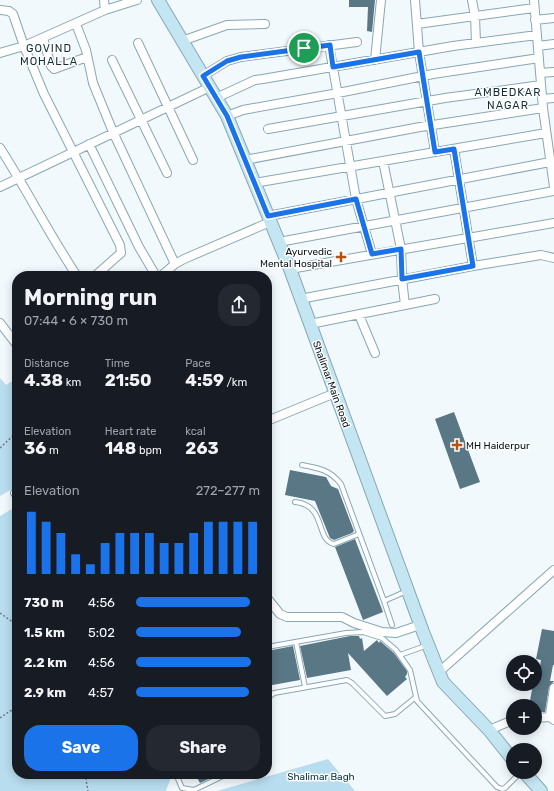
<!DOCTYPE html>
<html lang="en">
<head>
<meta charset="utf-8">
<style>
  body { margin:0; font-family:Rubik,sans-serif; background:#242831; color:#f1f3f6; height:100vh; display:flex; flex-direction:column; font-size:15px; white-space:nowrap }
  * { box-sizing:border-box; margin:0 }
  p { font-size:13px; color:#9ea1a6 }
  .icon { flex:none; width:22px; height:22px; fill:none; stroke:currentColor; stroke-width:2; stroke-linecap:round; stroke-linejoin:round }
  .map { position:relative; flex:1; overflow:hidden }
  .details { position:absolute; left:12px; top:271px; width:260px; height:508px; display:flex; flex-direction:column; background:#171b24; border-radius:16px; box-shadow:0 2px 10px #0003 }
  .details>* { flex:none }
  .buttons { position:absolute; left:506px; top:655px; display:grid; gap:8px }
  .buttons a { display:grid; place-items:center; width:36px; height:36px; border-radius:50%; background:#171b24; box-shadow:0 2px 10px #0003; font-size:20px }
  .pin { position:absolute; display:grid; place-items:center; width:34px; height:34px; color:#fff; margin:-17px; border:2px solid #fff; border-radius:50%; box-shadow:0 1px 4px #0007 }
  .round { display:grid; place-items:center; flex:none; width:42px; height:42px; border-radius:16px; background:#242831 }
  .overview { display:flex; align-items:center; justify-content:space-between; height:68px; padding:0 12px }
  h1 { font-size:22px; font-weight:700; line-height:30px }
  .stats { display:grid; grid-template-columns:repeat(3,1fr); gap:6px; height:68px; padding:4px 12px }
  .stats div { display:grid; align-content:center }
  .stats b { font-size:17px; font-weight:700 }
  .stats small { font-size:11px; font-weight:400 }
  .stats p { font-size:11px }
  .chart { height:112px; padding:8px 12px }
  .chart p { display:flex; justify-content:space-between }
  .chart svg { width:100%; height:72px; margin-top:4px; stroke:#1a73e8; stroke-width:6 }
  .button { display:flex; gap:8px; margin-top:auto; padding:8px 12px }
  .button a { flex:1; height:46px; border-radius:16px; background:#1a73e8; color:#fff; font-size:16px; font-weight:700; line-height:46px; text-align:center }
  .button a+a { background:#242831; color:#f1f3f6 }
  ul { padding:0 12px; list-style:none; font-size:13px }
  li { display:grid; grid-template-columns:64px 48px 1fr; align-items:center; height:30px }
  li i { height:10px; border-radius:5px; background:#1a73e8 }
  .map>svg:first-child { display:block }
  .green { fill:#b8ddee }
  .building { fill:#597784 }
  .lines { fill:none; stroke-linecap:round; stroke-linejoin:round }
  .lane-casing { stroke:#88a7b5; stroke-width:6 }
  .street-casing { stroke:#88a7b5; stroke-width:10 }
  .secondary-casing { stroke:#88a7b5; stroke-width:14 }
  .path { stroke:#737d81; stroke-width:1.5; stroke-dasharray:2 2; stroke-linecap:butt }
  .lane { stroke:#fff; stroke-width:4 }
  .street { stroke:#fff; stroke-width:8 }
  .secondary { stroke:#c4e6f3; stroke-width:12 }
  .route-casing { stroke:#fff; stroke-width:8 }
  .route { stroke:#1a73e8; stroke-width:5 }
  .poi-dot { fill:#b35213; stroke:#fff; stroke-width:1.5 }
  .labels { text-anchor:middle; stroke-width:3; stroke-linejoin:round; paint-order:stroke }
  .poi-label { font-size:10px; fill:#081419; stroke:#fff; text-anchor:end }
  .street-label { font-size:10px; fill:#081419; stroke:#fff }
  .park-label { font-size:10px; fill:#023344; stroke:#fff }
  .neighbourhood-label { font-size:11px; letter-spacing:1px; fill:#112d39; stroke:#fff }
</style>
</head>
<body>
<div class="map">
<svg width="554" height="791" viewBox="0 0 554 791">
  <rect width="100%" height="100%" fill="#f2f9fc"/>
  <path class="green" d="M 0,378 L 6,385 L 17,378 L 17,486 L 0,496 Z
    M 15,507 L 17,512 L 17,774 L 172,774 L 166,791 L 0,791 L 0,516 Z
    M 328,759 L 355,791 L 217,791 Z"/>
  <path class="building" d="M 349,0 L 375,0 L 372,32 L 367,31 L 368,7 L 349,7 Z
    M 454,412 L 480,482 L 460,489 L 435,419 Z
    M 290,470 L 326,477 L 331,486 L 338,489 L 354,531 L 352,533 L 334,540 L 330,538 L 315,501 L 285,495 Z
    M 355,539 L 383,612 L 363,620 L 335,547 Z
    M 542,629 L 554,631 L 554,665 L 553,665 L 550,681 L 554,681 L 549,687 L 545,712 L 535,712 L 535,706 L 529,706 L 533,684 L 535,684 L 535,678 L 538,678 L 541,660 L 536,659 Z
    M 350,636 L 359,636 L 360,639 L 362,638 L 364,651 L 377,640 L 379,643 L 380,641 L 394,653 L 407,671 L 407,674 L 405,677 L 407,679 L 387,696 L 348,653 L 351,670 L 307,678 L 300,646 Z
    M 293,646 L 300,680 L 267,686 L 267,651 Z
    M 195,774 L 219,774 L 200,783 Z"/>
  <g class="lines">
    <g class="lane-casing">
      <path id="lane" d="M 302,465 C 319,468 330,470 341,484 L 384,601 L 407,591
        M 295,502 C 327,505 315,540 334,544 L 359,534
        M 384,601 L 392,625
        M 296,642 L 305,687
        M 267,647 L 346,633 L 363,632 L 382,638 L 396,650 L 410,670 L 417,701 L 497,787 L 502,789 L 505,788 L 521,772
        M 400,655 L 428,645
        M 267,698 L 274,693 L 347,680 L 352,683 L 385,716 L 395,714 L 416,697
        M 176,774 L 182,788 L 194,790 L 227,774"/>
    </g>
    <g class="street-casing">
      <path id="street" d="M 104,0 L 105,10
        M 415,0 L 419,52 L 435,152
        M 472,0 L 475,16 L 476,43
        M 534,0 L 543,108 L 554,187
        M 0,10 L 9,11 L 13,14 L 24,46 L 44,94 L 120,245 L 121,253 L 95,276
        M 535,20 L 554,18
        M 76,24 L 86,50 L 93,83 L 113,132 L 175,264
        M 417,24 L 534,8
        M 43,38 L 51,66 L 54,69 L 87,57
        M 182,41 L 227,25 L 265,24
        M 138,43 L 193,160
        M 329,45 L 356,199 L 372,254
        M 538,46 L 554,44
        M 0,53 L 24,46 L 105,10 L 137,0
        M 112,60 L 167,173
        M 375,60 L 381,0
        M 540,73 L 554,72
        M 203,76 L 227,61 L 241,57 L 357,42
        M 216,98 L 255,80 L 263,79 L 453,46 L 537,35
        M 542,99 L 554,98
        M 227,116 L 243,110 L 338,93 L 433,74 L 539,58
        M 268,129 L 445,98 L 541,85
        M 89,144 L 139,247 L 156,276
        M 0,148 C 27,190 49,234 77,276
        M 454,149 L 473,266
        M 245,160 L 420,127 L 543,108
        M 383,161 L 401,249 L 402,279 L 405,305
        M 254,183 L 546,133
        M 0,187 L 210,87
        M 268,216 L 550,162
        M 279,242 L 554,191
        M 290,269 L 554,223
        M 161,276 L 175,264 L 184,259 L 270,222
        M 300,299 L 473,266 L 541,255 L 554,258
        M 359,315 L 375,353
        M 0,323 L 17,345
        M 310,324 L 435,299
        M 267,421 L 335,393
        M 15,493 L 17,492
        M 267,496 L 267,495
        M 267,598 L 280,614 L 287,617 L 342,617 L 354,623 L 382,632 L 396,633 L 420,625
        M 439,672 L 554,570
        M 554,688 L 550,714 L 550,717 L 554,720
        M 535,718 L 550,717
        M 489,730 L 513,720"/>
    </g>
    <g class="secondary-casing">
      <path id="secondary" d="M 158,0 L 227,116 L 290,269 L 423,632 L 443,682 L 489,730 L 513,760
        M 524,772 L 541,791"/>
    </g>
    <path class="path" d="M 0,448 L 17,432
      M 0,613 L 17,625
      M 0,718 L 10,711 L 17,709
      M 85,774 L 88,791"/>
    <use href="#lane" class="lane"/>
    <use href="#street" class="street"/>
    <use href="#secondary" class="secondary"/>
  </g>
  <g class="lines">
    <g class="route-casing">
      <path id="route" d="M 330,45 L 333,67 L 419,52 L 435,152 L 454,149 L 473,266 L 402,279 L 401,249 L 372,254 L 356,199 L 268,216 L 227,116 L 203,76 L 227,61 L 241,57 Z"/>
    </g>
    <use href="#route" class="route"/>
  </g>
  <g class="poi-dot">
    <path d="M339 251h4v4h4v4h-4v4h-4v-4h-4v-4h4z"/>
    <path d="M455 439h4v4h4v4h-4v4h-4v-4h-4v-4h4z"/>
  </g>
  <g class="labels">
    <g class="poi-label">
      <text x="332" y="255">Ayurvedic<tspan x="332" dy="12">Mental Hospital</tspan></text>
      <text x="466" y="449" text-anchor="start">MH Haiderpur</text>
    </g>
    <g class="street-label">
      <text transform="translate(332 384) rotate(70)" y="4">Shalimar Main Road</text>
    </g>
    <g class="park-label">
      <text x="321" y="780">Shalimar Bagh</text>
    </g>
    <g class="neighbourhood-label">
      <text x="49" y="52">GOVIND<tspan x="49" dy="13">MOHALLA</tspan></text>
      <text x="508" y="96">AMBEDKAR<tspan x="508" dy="13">NAGAR</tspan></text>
    </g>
  </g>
</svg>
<div class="buttons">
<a><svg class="icon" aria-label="locate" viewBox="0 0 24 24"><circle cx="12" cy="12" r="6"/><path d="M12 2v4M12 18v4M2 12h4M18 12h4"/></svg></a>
<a>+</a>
<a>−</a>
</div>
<div class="pin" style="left:304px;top:48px;background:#1e9e55"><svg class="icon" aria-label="arrive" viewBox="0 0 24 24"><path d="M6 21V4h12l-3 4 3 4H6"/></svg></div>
<section class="details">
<div class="overview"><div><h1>Morning run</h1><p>07:44 · 6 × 730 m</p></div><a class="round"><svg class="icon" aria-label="share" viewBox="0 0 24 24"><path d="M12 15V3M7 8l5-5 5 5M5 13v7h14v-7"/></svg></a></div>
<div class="stats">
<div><p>Distance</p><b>4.38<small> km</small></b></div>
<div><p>Time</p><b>21:50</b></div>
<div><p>Pace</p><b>4:59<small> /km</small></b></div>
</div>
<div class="stats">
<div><p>Elevation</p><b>36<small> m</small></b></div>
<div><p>Heart rate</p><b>148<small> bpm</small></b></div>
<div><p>kcal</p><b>263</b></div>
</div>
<div class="chart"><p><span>Elevation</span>272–277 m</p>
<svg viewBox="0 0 160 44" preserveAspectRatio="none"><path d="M5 44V6M15 44V12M25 44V19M35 44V32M45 44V38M55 44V25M65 44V19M75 44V19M85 44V19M95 44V25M105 44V25M115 44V19M125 44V12M135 44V12M145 44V12M155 44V12"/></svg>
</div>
<ul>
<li><b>730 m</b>4:56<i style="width:92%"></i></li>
<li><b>1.5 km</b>5:02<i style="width:85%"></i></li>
<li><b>2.2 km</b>4:56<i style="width:93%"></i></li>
<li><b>2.9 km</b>4:57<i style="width:91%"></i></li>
</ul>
<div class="button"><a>Save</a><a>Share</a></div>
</section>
</div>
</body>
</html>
